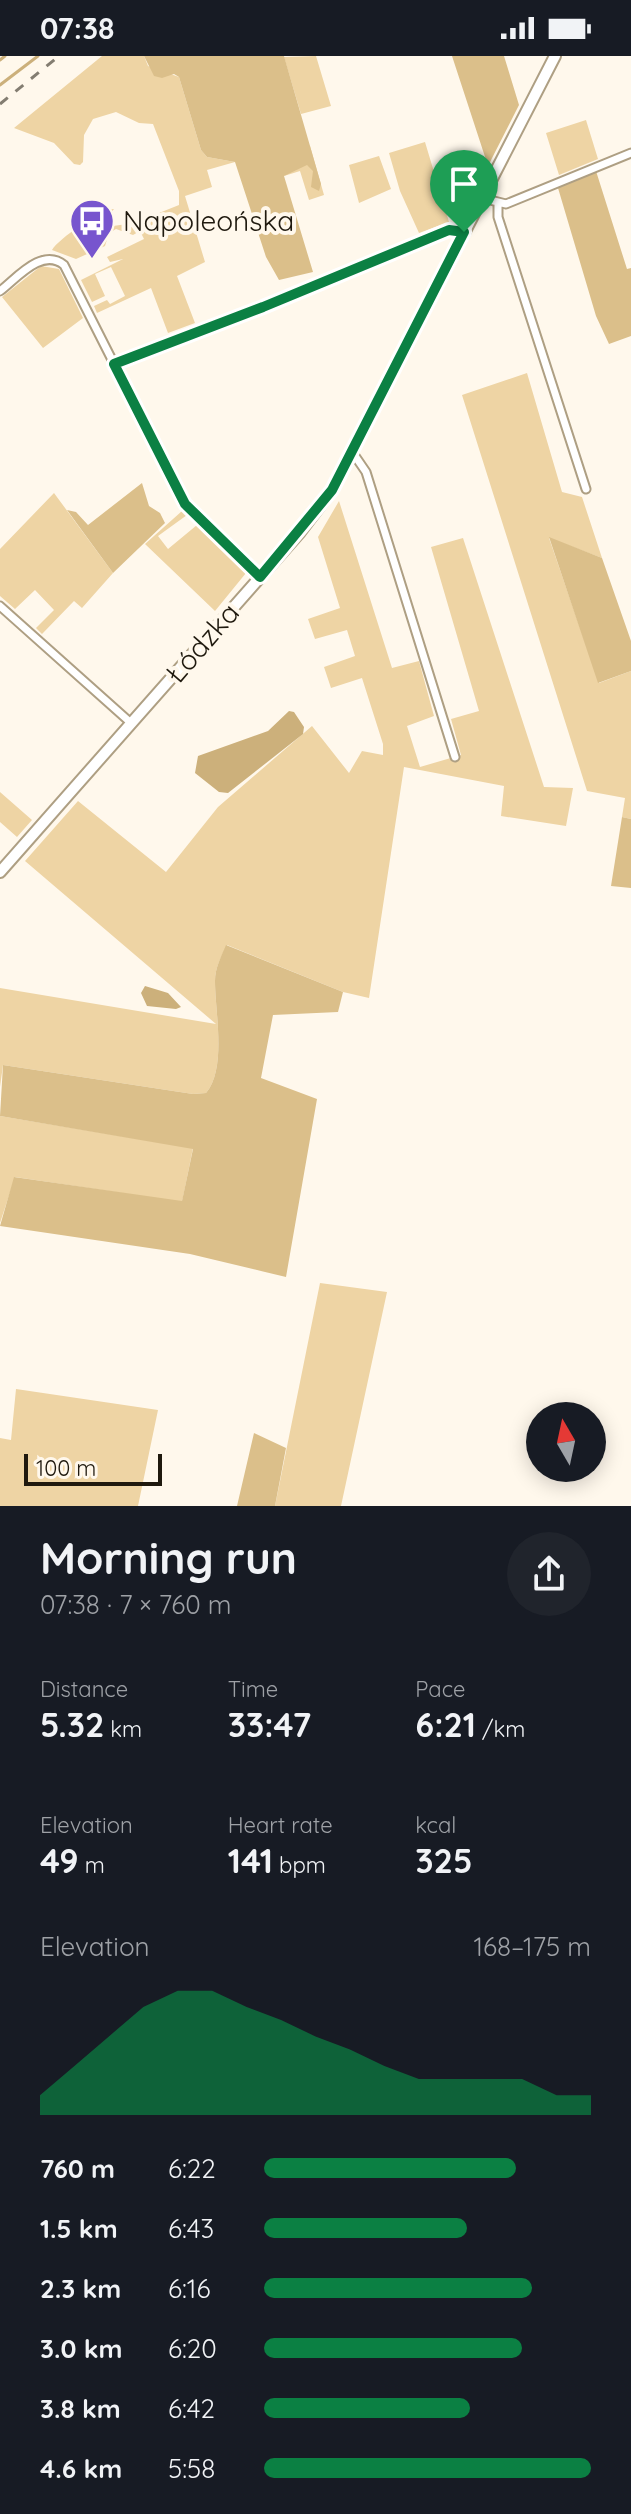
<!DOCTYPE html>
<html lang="en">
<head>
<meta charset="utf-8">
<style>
  body { margin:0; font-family:Quicksand,sans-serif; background:#20242c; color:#f1f3f6; height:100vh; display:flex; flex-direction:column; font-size:30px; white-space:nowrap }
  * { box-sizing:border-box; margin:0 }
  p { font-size:26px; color:#9ea1a6 }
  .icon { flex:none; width:44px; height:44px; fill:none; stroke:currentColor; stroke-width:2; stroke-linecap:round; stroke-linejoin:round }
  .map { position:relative; height:1450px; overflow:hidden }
  .drawer { display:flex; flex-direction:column; background:#171b24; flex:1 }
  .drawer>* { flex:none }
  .needle { width:52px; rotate:351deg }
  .buttons { position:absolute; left:526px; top:1346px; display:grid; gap:16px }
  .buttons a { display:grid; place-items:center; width:80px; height:80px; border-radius:50%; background:#171b24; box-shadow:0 4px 20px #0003; font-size:40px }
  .scale { position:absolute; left:24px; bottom:20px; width:138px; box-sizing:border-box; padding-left:8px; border:4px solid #1f190e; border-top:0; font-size:22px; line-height:28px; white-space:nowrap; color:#1f190e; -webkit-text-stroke:6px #fff8ec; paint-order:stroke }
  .pin { position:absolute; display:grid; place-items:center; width:68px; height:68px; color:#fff; margin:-82px -34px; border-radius:50% 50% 50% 0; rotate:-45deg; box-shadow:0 0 8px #0007 }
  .pin .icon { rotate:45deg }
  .round { display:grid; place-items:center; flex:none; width:84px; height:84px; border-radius:42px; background:#20242c }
  .summary { display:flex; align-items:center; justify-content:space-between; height:136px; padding:0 40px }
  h1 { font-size:44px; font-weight:800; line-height:60px }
  .stats { display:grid; grid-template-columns:repeat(3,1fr); gap:12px; height:136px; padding:8px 40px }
  .stats div { display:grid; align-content:center }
  .stats b { font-size:34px; font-weight:800 }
  .stats small { font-size:22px; font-weight:400 }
  .stats p { font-size:22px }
  .chart { height:224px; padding:16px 40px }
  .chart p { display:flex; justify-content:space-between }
  .chart svg { width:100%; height:144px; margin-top:8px; fill:#0b8043; opacity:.7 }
  ul { padding:0 40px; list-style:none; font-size:26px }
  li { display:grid; grid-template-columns:128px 96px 1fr; align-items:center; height:60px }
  li i { height:20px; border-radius:10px; background:#0b8043 }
  .status { display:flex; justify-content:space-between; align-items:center; height:56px; padding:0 40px; background:#171b24; direction:ltr }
  .status svg { height:22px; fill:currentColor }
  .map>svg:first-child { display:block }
  .green { fill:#eed4a4 }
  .forest { fill:#dbbf8a }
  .water { fill:#ccb07b }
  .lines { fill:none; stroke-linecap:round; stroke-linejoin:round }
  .stream { stroke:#ccb07b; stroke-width:3 }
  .minor-casing { stroke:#ae9f83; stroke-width:11 }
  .secondary-casing { stroke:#ae9f83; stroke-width:14 }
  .minor { stroke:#fff; stroke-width:7 }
  .secondary { stroke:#fff; stroke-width:10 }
  .rail { stroke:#837d71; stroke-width:3; stroke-dasharray:10 10; stroke-linecap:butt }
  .route-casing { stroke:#fff; stroke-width:16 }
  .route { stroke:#0b8043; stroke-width:10 }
  .labels { text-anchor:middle; stroke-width:8; stroke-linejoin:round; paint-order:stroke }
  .poi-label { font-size:28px; fill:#1f190e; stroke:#fff8ec; text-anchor:start }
  .street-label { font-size:28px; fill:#1f190e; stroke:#fff8ec }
</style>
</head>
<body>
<div class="status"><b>07:38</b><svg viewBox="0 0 49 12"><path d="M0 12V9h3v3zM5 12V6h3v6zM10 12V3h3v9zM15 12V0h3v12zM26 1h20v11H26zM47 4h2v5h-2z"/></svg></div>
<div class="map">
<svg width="631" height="1450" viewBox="0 0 631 1450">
  <rect width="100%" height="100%" fill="#fff8ec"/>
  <path class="green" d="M 102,0 L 144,0 L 148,10 L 179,21 L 201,94 L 207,101 L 235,106 L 207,114 L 212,131 L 185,140 L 205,206 L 177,220 L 195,267 L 168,277 L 151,232 L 97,257 L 94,250 L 107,244 L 110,248 L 125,240 L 111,211 L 95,218 L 105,240 L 92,246 L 81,224 L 123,203 L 110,206 L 107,201 L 144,183 L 140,175 L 133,179 L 116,173 L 109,177 L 105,190 L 76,203 L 52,194 C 58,183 102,153 114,153 L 103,167 L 106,171 L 134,167 L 179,149 L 179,135 L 153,68 L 139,67 L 116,56 L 93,63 L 84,79 L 83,106 L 80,109 L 74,108 L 54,87 L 14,72 Z
    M 316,0 L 331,50 L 301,58 L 284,1 Z
    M 586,64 L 598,103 L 559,119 L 546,77 Z
    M 425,86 L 449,166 L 419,177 L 400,135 L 389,97 Z
    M 310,90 L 324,139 L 309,144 L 300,115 L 284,120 Z
    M 379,100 L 391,133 L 359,147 L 349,109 Z
    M 41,210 L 59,213 L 83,262 L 43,292 L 2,241 Z
    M 527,317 L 562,436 L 582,441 L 602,502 L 549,482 L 599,627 L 631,615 L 631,763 L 622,761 L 625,742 L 587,735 L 462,339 Z
    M 54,437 L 113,517 L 82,552 L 74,545 L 42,578 L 36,572 L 54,554 L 35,534 L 15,553 L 0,540 L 0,493 Z
    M 339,445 L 392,612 L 419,605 L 434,660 L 407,670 L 420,711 L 461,699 L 451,663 L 479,655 L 431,491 L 463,482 L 544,731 L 573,732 L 566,770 L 501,760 L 504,730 L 404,711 L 369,942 L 343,936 L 227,889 C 221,901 215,912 215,925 C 215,956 227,1012 206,1037 L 193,1038 L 3,1009 L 0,1031 L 0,932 L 216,968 L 25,805 L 78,745 L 166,816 L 218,751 L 312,670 L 349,717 L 362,695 L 383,699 L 383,688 L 362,622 L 331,632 L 324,611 L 355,600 L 347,574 L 315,583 L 308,563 L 340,552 L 318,481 Z
    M 182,455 L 187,459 L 158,480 L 168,493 L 197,469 L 246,517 L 215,555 L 145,488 Z
    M 0,736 L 32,764 L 17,781 L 0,766 Z
    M 0,1060 L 193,1092 L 182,1146 L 15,1121 L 0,1167 Z
    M 320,1227 L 387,1236 L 341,1450 L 275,1450 Z
    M 16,1333 L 158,1354 L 138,1450 L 0,1450 L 0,1382 L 11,1384 Z"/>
  <path class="forest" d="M 144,0 L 284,0 L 321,128 L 319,135 L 311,131 L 313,115 L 307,109 L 284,120 L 313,216 L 279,224 L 266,201 L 235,106 L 207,101 L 201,94 L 179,21 L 174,18 L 162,22 L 154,20 Z
    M 452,0 L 504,0 L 519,49 L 488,110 Z
    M 596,115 L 627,213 L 631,212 L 631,280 L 609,288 L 596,260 L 558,132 Z
    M 142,427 L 149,450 L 160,457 L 165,467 L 113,517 L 67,454 L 76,456 L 88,469 Z
    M 549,481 L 602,502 L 631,585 L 631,615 L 598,627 Z
    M 622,761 L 631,763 L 631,832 L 611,830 Z
    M 226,889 L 343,936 L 338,956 L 273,959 L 261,1022 L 317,1043 L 286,1221 L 190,1198 L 0,1170 L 14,1121 L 182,1145 L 193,1093 L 0,1060 L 3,1009 L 193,1038 L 206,1037 C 227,1012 215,956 215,925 C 215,912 221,901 226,889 Z
    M 254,1377 L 286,1392 L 275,1450 L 237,1450 Z"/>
  <path class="water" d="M 289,655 L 294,656 L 304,671 L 303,678 L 228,737 L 219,736 L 195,717 L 198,700 L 268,675 Z
    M 145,930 L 168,937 L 181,951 L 176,953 L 147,950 L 141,937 Z"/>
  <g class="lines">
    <path class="stream" d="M 0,4 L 5,0
      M 0,29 L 38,0"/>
    <g class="minor-casing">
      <path id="minor" d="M 482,142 L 506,148 L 631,97
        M 498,148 L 498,161 L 586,433
        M 0,235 C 17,222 42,191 64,209 L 185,448 L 260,521
        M 114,308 L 263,251 L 449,174 L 464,176
        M 353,397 L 366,416 L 455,701
        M 0,550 L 131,667"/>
    </g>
    <g class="secondary-casing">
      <path id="secondary" d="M 0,816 L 300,476 L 332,434 L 555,0"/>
    </g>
    <use href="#minor" class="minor"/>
    <use href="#secondary" class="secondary"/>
    <path class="rail" d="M 0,48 L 59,0"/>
  </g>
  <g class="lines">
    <g class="route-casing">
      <path id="route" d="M 449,174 L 464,176 L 332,434 L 260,521 L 185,448 L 114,308 L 263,251 Z"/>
    </g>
    <use href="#route" class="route"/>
  </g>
  <defs>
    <g id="bus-pin" transform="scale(2.3)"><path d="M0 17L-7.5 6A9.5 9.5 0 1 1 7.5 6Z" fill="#7755ce" stroke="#fff8ec"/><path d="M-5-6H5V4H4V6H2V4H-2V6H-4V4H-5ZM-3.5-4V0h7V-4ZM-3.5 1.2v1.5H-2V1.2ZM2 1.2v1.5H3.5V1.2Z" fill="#fff"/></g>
  </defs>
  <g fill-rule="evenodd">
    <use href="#bus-pin" x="92" y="165"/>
  </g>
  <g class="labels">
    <g class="poi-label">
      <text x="123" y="175">Napoleońska</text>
    </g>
    <g class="street-label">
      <text transform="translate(202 587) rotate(-49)" y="10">Łódzka</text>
    </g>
  </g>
</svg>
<div class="buttons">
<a><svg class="needle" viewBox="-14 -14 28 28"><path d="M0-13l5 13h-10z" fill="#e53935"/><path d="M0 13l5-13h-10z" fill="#9ea1a6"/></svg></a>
</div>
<div class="scale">100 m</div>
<div class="pin" style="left:464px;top:176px;background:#1e9e55"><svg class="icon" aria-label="arrive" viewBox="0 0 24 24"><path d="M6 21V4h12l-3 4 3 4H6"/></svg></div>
</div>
<section class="drawer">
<div class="summary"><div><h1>Morning run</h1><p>07:38 · 7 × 760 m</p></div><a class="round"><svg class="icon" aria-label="share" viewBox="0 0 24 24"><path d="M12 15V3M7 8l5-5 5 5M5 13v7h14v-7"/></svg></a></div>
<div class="stats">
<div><p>Distance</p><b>5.32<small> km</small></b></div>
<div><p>Time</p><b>33:47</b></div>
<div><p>Pace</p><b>6:21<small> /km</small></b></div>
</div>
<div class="stats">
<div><p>Elevation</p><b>49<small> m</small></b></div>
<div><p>Heart rate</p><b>141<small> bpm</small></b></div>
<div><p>kcal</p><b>325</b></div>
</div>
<div class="chart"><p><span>Elevation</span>168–175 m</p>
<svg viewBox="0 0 160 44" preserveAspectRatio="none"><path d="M0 44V38L10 29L20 20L30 11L40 6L50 6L60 11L70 15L80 20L90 24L100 29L110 33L120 33L130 33L140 33L150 38L160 38V44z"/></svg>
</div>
<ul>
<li><b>760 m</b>6:22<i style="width:77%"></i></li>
<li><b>1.5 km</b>6:43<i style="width:62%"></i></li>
<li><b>2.3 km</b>6:16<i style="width:82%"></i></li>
<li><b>3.0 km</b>6:20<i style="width:79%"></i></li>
<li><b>3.8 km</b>6:42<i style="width:63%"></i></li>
<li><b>4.6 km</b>5:58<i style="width:100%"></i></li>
</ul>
</section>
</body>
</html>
